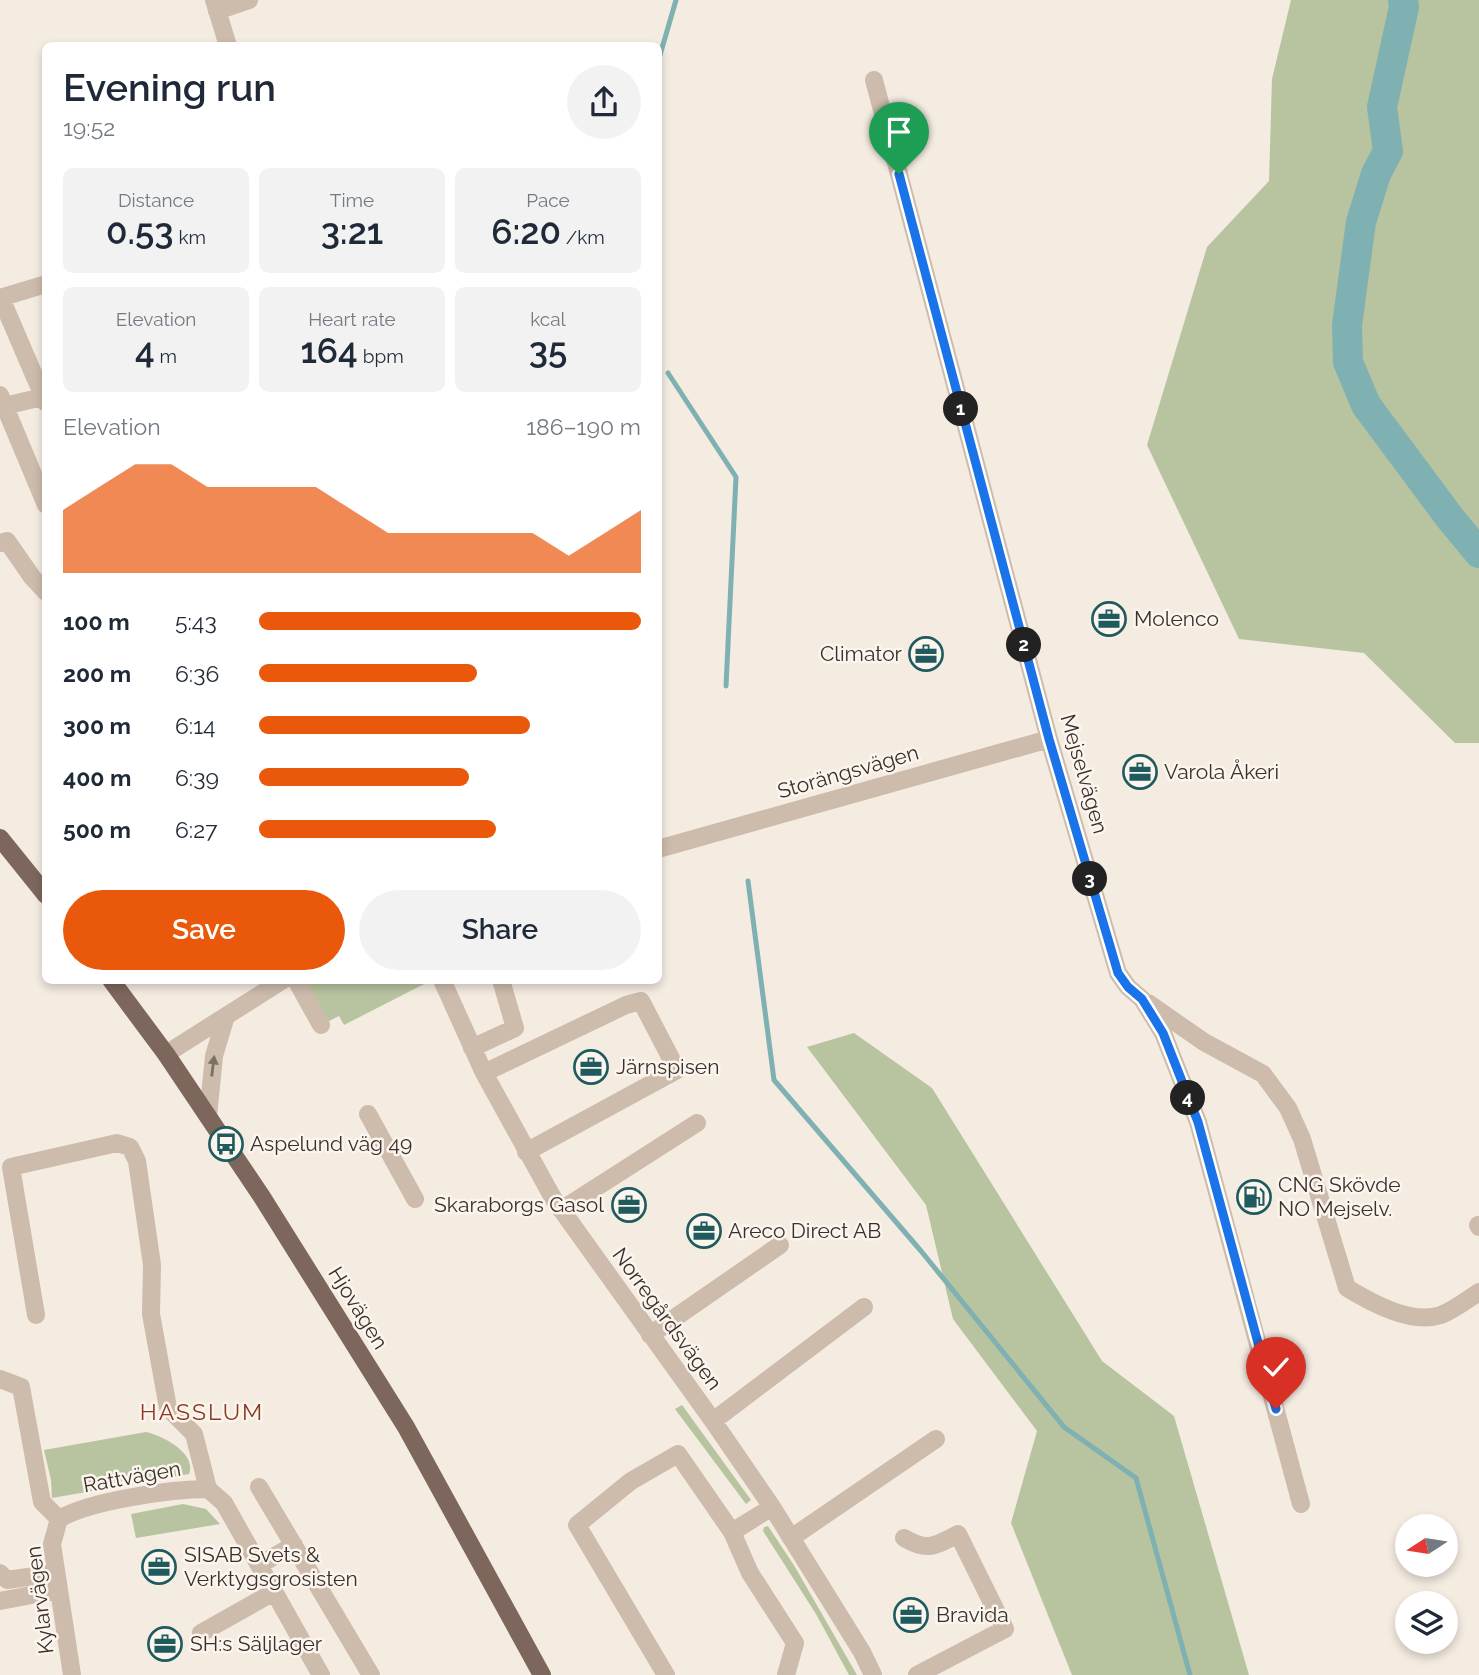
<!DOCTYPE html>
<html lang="en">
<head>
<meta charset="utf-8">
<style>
  body { margin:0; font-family:Raleway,sans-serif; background:#f2f2f3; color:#1f2937; height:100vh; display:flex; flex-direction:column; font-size:26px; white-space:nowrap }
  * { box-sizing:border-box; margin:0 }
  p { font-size:23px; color:#747a83 }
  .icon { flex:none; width:38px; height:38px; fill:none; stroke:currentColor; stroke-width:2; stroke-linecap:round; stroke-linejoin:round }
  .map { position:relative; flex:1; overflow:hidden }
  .details { position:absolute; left:42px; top:42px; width:620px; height:942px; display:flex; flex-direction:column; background:#fff; border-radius:10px; box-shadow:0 4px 10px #0003 }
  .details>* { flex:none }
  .needle { width:46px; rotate:258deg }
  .tools { position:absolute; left:1395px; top:1514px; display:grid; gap:14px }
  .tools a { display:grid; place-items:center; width:63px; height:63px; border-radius:50%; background:#fff; box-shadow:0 4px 10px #0003; font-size:35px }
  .pin { position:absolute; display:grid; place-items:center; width:60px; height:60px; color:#fff; margin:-72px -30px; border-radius:50% 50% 50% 0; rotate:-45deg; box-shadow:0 0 7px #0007 }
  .pin .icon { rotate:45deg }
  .km { position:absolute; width:35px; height:35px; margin:-18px; border-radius:50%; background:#222; color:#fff; font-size:19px; line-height:35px; text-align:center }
  .round { display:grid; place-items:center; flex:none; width:74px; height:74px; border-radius:37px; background:#f2f2f3 }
  .summary { display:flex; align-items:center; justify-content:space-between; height:119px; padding:0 21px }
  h1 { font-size:38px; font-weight:600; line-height:52px }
  .stats { display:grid; grid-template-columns:repeat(3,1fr); gap:10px; height:119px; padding:7px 21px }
  .stats div { display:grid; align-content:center; border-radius:10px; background:#f2f2f3; text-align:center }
  .stats b { font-size:35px; font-weight:600 }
  .stats small { font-size:19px; font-weight:400 }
  .stats p { font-size:19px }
  .chart { height:196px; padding:14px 21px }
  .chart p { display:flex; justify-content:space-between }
  .chart svg { width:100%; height:126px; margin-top:7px; fill:#ea580c; opacity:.7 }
  .action { display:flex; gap:14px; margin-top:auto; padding:14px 21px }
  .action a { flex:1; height:80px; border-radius:42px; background:#ea580c; color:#fff; font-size:28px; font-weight:600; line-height:80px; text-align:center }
  .action a+a { background:#f2f2f3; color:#1f2937 }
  ul { padding:0 21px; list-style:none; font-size:23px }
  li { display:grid; grid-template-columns:112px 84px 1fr; align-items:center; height:52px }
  li i { height:18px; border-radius:9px; background:#ea580c }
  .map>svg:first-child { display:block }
  .green { fill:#b8c4a0 }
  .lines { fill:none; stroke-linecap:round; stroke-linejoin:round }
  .stream { stroke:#7fb0b2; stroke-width:5 }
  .river { stroke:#7fb0b2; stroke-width:30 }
  .minor { stroke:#cdbbac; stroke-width:18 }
  .major { stroke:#7d675c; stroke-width:18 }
  .oneway { fill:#7d6f65 }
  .route-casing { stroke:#fff; stroke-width:14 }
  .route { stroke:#1a73e8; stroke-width:9 }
  .labels { text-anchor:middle; stroke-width:5; stroke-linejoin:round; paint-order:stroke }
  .poi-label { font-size:21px; fill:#3b302b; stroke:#fbf5ee; text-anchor:start }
  .street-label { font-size:21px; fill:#3b302b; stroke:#fbf5ee }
  .neighbourhood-label { font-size:23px; letter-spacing:2px; fill:#8c3b22; stroke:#fbf5ee }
</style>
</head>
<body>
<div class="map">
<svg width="1479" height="1675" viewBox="0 0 1479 1675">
  <rect width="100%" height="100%" fill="#f4ebe1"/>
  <path class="green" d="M 1291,0 L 1479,0 L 1479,743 L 1455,743 L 1364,653 L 1239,639 L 1147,445 L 1207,247 L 1269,181 L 1272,79 Z
    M 311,980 L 425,980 L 426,983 L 344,1025 L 339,1016 L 325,1023 L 305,984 Z
    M 854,1033 L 932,1088 L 1102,1361 L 1174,1416 L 1249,1675 L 1072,1675 L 1011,1523 L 1037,1431 L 953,1319 L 926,1205 L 807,1047 Z
    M 682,1405 L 751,1500 L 746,1504 L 675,1409 Z
    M 146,1432 C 163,1436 197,1453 189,1474 L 52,1498 L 51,1480 L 44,1450 Z
    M 183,1504 L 206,1509 L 220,1524 L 136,1538 L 131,1514 Z
    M 768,1526 L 795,1567 L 857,1675 L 849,1675 L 816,1614 L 763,1531 L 764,1527 Z"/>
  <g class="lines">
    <path class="stream" d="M 658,62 L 676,0
      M 668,373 L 736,477 L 726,686
      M 748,881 L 774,1080 L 921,1251 L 1064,1427 L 1136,1478 L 1190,1675"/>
    <path class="river" d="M 1403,0 L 1404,7 L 1382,107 L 1388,151 L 1376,174 L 1361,222 L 1347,325 L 1348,362 L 1366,405 L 1450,518 L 1479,553"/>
    <path class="minor" d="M 214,0 L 228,46
      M 217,11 L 249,0
      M 874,80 L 1049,739 L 1118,973 L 1128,987 L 1142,999 L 1163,1033 L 1198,1122 L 1301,1504
      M 0,298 L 46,284
      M 1,298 L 46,403
      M 0,395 L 46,505
      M 5,406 L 46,396
      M 0,543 L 7,541 L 32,577 L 46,592
      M 658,849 L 1049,739
      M 296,980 L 321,1025
      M 442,980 L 484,1073 L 553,1198 L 713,1421 L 772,1507 L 862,1652 L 873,1675
      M 1148,1003 L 1204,1042 L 1263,1074 L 1288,1108 L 1302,1139 L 1347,1288 C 1372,1303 1411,1325 1441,1315 C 1454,1310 1467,1300 1479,1292
      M 472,1048 L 515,1028 L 501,980
      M 166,1054 L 283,980
      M 484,1073 L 626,1005 L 641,1001 L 677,1070 L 526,1152
      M 368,1114 L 415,1199
      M 208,1116 L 214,1056 L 226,1016
      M 561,1210 L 697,1123
      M 1478,1225 L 1479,1227
      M 36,1315 L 11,1167 L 117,1143 L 130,1147 L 137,1161 L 152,1265 L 151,1314 L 168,1408 L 194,1434 L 208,1489
      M 650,1335 L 780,1245
      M 0,1379 L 21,1387 L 42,1502 L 59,1519
      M 713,1421 L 864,1307
      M 259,1487 L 371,1675
      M 59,1519 C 89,1501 172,1489 208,1489 L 224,1503 L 321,1675
      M 59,1519 L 52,1544 L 72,1675
      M 732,1532 L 772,1507
      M 791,1538 L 936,1439
      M 904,1538 C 928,1552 935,1546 958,1534 L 1005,1629 L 917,1675
      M 259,1565 L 294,1545
      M 0,1573 L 7,1580 L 55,1573
      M 0,1601 L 58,1590
      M 201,1633 L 274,1592
      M 666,1675 L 577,1525 L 631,1481 L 678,1454 L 732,1532 L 750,1573 L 795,1643 L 786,1675"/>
    <path class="major" d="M 0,838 L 46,895
      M 111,980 L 166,1054 L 262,1197 L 406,1427 L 542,1675"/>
  </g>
  <defs><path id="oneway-solid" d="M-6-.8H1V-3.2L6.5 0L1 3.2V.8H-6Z" transform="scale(1.75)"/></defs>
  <use class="oneway" href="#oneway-solid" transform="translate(213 1066) rotate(-83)"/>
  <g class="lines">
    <g class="route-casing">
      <path id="route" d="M 899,174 L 1049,739 L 1118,973 L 1128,987 L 1142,999 L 1163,1033 L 1198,1122 L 1276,1409"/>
    </g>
    <use href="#route" class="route"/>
  </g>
  <defs>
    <g id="office-ring" transform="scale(1.75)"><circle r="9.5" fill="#fbf5ee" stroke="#1f5a5e" stroke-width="1.5"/><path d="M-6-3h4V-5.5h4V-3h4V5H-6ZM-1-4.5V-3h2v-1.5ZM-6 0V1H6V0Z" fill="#1f5a5e"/></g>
    <g id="bus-ring" transform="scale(1.75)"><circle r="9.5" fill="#fbf5ee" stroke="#1f5a5e" stroke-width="1.5"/><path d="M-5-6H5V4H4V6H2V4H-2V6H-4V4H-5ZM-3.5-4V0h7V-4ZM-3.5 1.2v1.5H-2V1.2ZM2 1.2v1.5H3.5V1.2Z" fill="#1f5a5e"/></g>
    <g id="fuel-ring" transform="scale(1.75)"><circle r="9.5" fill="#fbf5ee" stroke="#1f5a5e" stroke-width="1.5"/><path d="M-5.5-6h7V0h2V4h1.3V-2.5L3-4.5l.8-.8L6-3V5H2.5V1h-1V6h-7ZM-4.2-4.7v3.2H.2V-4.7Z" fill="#1f5a5e"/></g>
  </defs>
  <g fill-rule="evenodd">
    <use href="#office-ring" x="1109" y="619"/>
    <use href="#office-ring" x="926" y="654"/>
    <use href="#office-ring" x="1140" y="772"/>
    <use href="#office-ring" x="591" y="1067"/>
    <use href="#bus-ring" x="226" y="1144"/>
    <use href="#fuel-ring" x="1254" y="1197"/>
    <use href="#office-ring" x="629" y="1205"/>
    <use href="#office-ring" x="704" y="1231"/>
    <use href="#office-ring" x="159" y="1567"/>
    <use href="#office-ring" x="911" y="1615"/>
    <use href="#office-ring" x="165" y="1644"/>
  </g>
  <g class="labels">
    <g class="poi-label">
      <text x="1134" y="626">Molenco</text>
      <text x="902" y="661" text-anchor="end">Climator</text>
      <text x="1164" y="779">Varola Åkeri</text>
      <text x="616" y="1074">Järnspisen</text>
      <text x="250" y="1151">Aspelund väg 49</text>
      <text x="1278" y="1192">CNG Skövde<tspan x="1278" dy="24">NO Mejselv.</tspan></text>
      <text x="604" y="1212" text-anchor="end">Skaraborgs Gasol</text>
      <text x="728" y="1238">Areco Direct AB</text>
      <text x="184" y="1562">SISAB Svets &amp;<tspan x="184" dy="24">Verktygsgrosisten</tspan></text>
      <text x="936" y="1622">Bravida</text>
      <text x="190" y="1651">SH:s Säljlager</text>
    </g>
    <g class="street-label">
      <text transform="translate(848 772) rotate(-16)" y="7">Storängsvägen</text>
      <text transform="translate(1084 774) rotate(74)" y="7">Mejselvägen</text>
      <text transform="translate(358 1308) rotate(58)" y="7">Hjovägen</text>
      <text transform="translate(667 1319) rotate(54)" y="7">Norregårdsvägen</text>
      <text transform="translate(132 1477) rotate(-10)" y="7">Rattvägen</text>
      <text transform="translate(40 1600) rotate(-97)" y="7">Kylarvägen</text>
    </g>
    <g class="neighbourhood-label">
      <text x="202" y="1420">HASSLUM</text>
    </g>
  </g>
</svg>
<div class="tools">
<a><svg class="needle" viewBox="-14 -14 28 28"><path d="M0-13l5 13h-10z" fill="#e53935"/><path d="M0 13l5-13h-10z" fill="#747a83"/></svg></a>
<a><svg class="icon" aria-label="layers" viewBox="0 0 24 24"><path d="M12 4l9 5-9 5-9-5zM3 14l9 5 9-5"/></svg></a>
</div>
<div class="pin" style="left:899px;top:174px;background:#1e9e55"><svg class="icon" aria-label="arrive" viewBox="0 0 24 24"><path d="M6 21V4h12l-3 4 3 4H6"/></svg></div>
<div class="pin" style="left:1276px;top:1409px;background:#d93025"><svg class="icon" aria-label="check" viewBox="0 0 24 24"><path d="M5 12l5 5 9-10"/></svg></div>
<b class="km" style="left:961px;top:409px">1</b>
<b class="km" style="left:1024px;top:645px">2</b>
<b class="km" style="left:1090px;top:879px">3</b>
<b class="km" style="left:1188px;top:1098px">4</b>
<section class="details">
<div class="summary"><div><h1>Evening run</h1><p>19:52</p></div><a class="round"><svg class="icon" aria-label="share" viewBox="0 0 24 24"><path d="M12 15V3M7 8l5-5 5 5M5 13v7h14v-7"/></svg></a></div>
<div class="stats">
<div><p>Distance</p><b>0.53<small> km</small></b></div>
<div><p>Time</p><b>3:21</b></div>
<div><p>Pace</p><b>6:20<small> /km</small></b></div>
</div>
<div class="stats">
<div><p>Elevation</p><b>4<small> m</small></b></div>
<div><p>Heart rate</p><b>164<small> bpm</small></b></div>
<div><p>kcal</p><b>35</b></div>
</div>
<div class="chart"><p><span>Elevation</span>186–190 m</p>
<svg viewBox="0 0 160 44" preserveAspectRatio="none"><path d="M0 44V22L10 14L20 6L30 6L40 14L50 14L60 14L70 14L80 22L90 30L100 30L110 30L120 30L130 30L140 38L150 30L160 22V44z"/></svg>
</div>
<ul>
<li><b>100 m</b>5:43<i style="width:100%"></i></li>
<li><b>200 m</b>6:36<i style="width:57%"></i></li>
<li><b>300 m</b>6:14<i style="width:71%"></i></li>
<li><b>400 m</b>6:39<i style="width:55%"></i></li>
<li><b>500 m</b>6:27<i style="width:62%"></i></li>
</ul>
<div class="action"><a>Save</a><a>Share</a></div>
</section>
</div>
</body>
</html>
